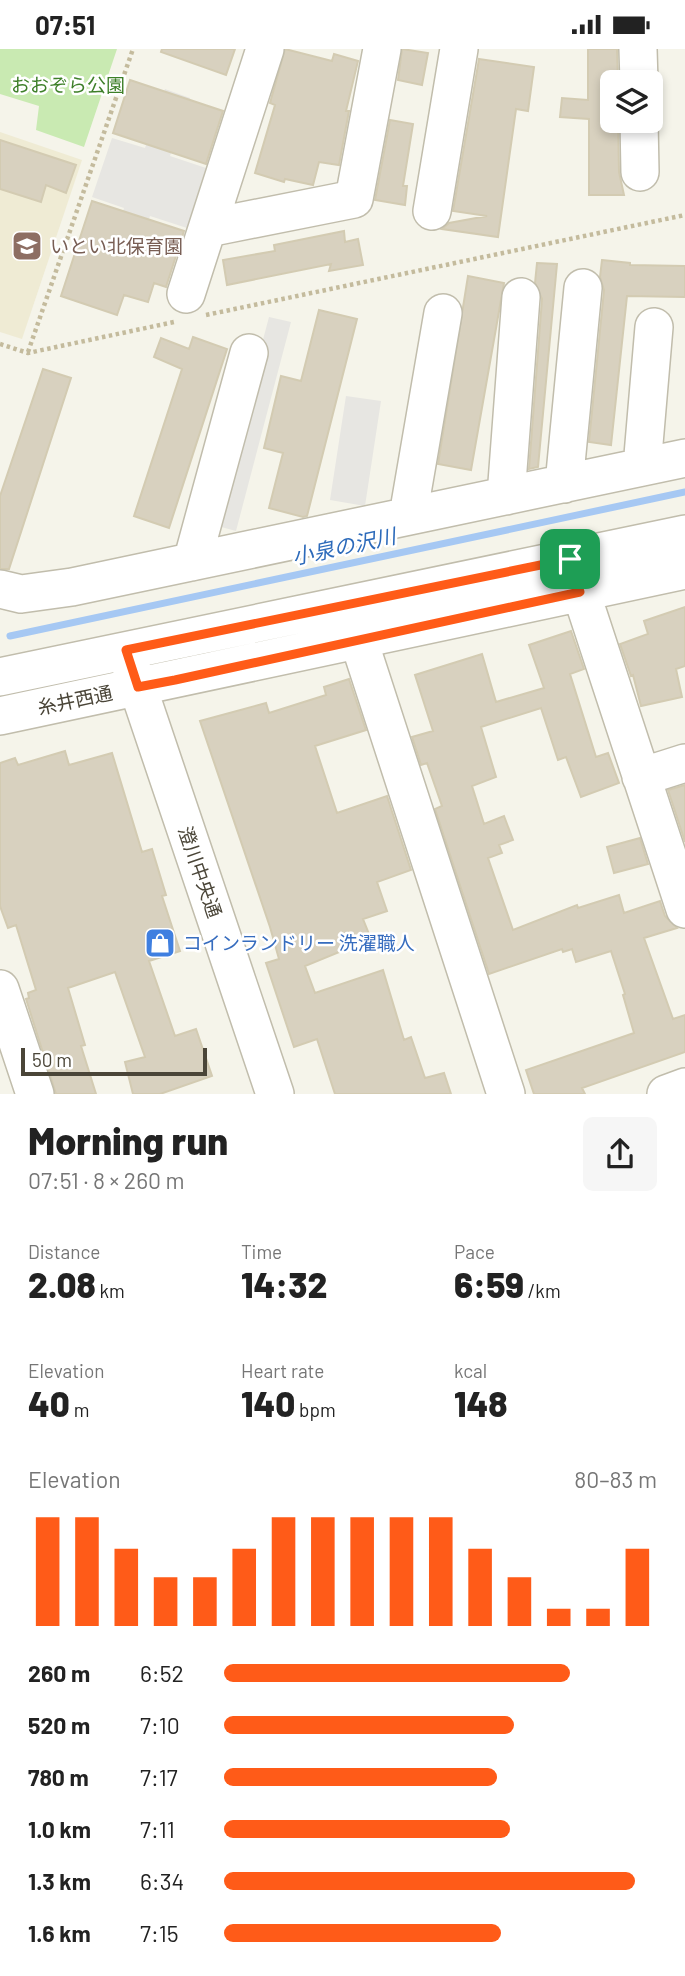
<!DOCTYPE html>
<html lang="en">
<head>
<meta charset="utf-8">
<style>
  body { margin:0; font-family:Barlow,"Noto Sans JP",sans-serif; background:#f6f6f6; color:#222; height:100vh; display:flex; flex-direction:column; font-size:26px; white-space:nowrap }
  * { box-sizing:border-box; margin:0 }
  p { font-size:23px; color:#767676 }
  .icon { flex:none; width:38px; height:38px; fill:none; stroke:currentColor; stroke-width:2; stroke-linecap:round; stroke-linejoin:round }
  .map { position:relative; height:1045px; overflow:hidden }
  .sheet { display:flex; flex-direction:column; background:#fff; flex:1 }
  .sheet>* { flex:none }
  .controls { position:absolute; left:600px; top:21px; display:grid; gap:14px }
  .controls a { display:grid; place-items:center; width:63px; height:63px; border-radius:10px; background:#fff; box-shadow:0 4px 10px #0003; font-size:35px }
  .scale { position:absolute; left:21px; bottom:18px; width:186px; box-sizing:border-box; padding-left:7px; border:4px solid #4a4538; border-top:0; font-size:19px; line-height:24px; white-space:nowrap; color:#4a4538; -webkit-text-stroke:5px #fff; paint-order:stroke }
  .pin { position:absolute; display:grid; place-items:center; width:60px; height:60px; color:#fff; margin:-30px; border-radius:14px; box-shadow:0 4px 10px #0006 }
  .round { display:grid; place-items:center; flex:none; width:74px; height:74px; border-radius:10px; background:#f6f6f6 }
  .summary { display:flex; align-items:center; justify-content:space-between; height:119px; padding:0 28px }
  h1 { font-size:38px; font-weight:800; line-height:52px }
  .figures { display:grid; grid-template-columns:repeat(3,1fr); gap:10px; height:119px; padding:7px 28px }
  .figures div { display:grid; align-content:center }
  .figures b { font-size:35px; font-weight:800 }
  .figures small { font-size:19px; font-weight:400 }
  .figures p { font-size:19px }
  .chart { height:196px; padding:14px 28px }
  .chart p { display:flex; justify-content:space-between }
  .chart svg { width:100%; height:126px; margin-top:7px; stroke:#ff5b18; stroke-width:6 }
  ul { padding:0 28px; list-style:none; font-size:23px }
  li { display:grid; grid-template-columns:112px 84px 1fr; align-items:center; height:52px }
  li i { height:18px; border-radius:9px; background:#ff5b18 }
  .status { display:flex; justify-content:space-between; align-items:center; height:49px; padding:0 35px; background:#fff; direction:ltr }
  .status svg { height:19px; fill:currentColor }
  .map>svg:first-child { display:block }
  .education { fill:#efebd4 }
  .green { fill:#c9eab2 }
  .parking { fill:#e7e6e2 }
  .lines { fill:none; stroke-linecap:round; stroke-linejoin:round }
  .stream { stroke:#a6c8f3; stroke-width:7 }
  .building { fill:#d8d1bf; stroke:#d3cbb2; stroke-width:2 }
  .minor-casing { stroke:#c1bdac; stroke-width:40 }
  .path { stroke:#c4bb9d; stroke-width:4.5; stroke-dasharray:3.5 3.5; stroke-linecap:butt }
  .minor { stroke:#fff; stroke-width:37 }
  .route-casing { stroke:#fff; stroke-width:14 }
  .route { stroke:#ff5b18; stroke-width:9 }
  .labels { text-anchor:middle; stroke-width:5; stroke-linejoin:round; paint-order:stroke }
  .park-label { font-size:19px; fill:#3d7f28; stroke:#fff }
  .education-label { font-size:19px; fill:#785e54; stroke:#fff; text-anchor:start }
  .street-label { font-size:19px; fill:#4a4538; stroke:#fff }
  .shop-label { font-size:19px; fill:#366cbe; stroke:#fff; text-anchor:start }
  .water-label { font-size:21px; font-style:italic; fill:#2c6aba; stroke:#fff }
</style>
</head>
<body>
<div class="status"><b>07:51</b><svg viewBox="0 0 49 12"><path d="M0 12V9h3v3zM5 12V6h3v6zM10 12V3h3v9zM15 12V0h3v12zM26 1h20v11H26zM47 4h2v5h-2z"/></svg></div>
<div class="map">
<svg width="685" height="1045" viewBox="0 0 685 1045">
  <rect width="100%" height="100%" fill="#f5f4ea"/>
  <path class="education" d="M 0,83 L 82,111 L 22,290 L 0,283 Z"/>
  <path class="green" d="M 0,0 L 117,0 L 84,98 L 36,81 L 39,57 L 0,45 Z"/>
  <path class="parking" d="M 165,40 L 190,49 L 170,107 L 206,119 L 187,179 L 150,167 L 129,230 L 103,221 L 124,159 L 92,148 L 112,89 L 145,99 Z
    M 269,268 L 291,273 L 236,482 L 214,476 Z
    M 346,347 L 381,352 L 365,457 L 330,451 Z"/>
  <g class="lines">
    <path class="stream" d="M 10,587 L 685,443"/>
  </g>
  <path class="building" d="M 162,0 L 235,0 L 226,26 L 161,3 Z
    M 285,0 L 332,12 L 334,5 L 358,12 L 346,62 L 349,62 L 339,116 L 319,113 L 313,136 L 285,130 L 284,133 L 255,124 L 275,56 L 270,54 Z
    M 402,0 L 428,4 L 422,36 L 398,31 Z
    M 588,0 L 617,0 L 618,33 L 612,33 L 612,72 L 618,72 L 619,123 L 624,146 L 589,146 L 589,70 L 560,68 L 562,49 L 588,51 Z
    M 479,10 L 534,18 L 528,62 L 516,60 L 498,188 L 442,180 L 449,174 L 487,167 L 453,162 Z
    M 130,31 L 223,62 L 206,115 L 113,84 Z
    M 390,71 L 413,75 L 403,137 L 407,137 L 405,156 L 375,151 Z
    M 0,91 L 76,116 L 66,144 L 46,136 L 41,153 L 0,140 Z
    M 92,152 L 184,182 L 166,238 L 154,234 L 148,253 L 124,246 L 117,266 L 61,247 Z
    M 344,182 L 345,193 L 358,190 L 363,216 L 329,222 L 331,215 L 227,236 L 223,211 L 275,202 L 274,196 Z
    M 602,211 L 630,214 L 630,216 L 685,217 L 685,248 L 627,247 L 611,396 L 589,393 L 604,241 L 600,228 Z
    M 537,214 L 557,215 L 538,418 L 529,420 L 542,250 L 535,234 Z
    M 468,227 L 504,234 L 471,421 L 438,415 Z
    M 319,261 L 357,270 L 307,467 L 303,468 L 269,459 L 283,404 L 264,399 L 281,327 L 301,332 Z
    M 193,288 L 227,300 L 169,479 L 134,467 L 182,320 L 154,308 L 161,289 L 189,300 Z
    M 43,320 L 71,329 L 9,520 L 0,520 L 0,447 Z
    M 685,558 L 685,617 L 676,620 L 682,648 L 641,657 L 633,626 L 631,627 L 620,595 L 648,585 L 644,572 Z
    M 571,582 L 584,620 L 570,625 L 596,708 L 608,704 L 619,734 L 581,748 L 566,708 L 558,711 L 541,659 L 481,678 L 496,728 L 472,737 L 484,775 L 504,767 L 513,791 L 499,796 L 502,804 L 488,809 L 513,881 L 577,856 L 578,859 L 619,846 L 624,864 L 660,852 L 665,867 L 677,879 L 644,889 L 673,970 L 685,966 L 685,1003 L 582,1039 L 585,1045 L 534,1045 L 526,1021 L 634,984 L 623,946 L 625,945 L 611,902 L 576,913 L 572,900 L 563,903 L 562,900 L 489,925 L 435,760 L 442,757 L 427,714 L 421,716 L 412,688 L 433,682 L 415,626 L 482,605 L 496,653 L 544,639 L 529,596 Z
    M 349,630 L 366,681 L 315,697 L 337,764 L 387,747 L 411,821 L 377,833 L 387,862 L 363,870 L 371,890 L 305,917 L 315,944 L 383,921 L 404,991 L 411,988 L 425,1029 L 444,1024 L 451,1045 L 335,1045 L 317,990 L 294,998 L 266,914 L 279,910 L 270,878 L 200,672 L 266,654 L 269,664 L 326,646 L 324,638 Z
    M 65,702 L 69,716 L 112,704 L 142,803 L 152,800 L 166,846 L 162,847 L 180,902 L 149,912 L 175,987 L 196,980 L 212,1027 L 160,1045 L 133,1045 L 125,1013 L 145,1008 L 115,923 L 68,939 L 85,996 L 81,997 L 96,1045 L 56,1045 L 26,950 L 29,949 L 28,944 L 36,941 L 16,876 L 8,879 L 0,857 L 0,714 L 15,709 L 18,716 Z
    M 685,736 L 685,793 L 668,741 Z
    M 640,789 L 648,815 L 614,824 L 607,798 Z"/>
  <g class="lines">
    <g class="minor-casing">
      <path id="minor" d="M 638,0 L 639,33
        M 639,72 L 640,123
        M 432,162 L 459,0
        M 208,179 L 354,150 L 382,0
        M 186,245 L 265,0
        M 642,418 L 654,278
        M 564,435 L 583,239
        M 506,447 L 521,248
        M 408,467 L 443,264
        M 192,513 L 249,304
        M 573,519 L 685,860
        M 0,540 L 21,545 L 72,538 L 685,409
        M 354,566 L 358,589 L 506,1045
        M 130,615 L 275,1045
        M 0,628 L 685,485
        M 0,667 L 685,521
        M 641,728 L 685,714
        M 0,940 L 35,1045
        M 666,1045 L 685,1038"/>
    </g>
    <path class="path" d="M 206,266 L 685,166
      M 0,295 L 28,304 L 174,273
      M 28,303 L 133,0"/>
    <use href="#minor" class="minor"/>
  </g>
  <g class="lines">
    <g class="route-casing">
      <path id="route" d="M 570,510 L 580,543 L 175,631 L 138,638 L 126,601 Z"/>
    </g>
    <use href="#route" class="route"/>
  </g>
  <defs>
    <g id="school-square" transform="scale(1.575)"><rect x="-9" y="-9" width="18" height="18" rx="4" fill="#8d6e63" stroke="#fff"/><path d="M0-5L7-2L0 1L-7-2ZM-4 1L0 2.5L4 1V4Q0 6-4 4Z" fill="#fff"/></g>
    <g id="shop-square" transform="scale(1.575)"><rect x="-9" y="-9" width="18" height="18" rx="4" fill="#3f7fe0" stroke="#fff"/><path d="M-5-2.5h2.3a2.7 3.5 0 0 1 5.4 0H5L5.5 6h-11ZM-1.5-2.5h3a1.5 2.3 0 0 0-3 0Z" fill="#fff"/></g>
  </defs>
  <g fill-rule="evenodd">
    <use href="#school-square" x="27" y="197"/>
    <use href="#shop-square" x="160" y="894"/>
  </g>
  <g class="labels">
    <g class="park-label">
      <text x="68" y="43">おおぞら公園</text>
    </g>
    <g class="education-label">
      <text x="50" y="204">いとい北保育園</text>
    </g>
    <g class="street-label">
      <text transform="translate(75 651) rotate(-12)" y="7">糸井西通</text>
      <text transform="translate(200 823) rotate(71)" y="7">澄川中央通</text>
    </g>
    <g class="shop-label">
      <text x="183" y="901">コインランドリー 洗濯職人</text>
    </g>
    <g class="water-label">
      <text transform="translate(344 498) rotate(-12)" y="7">小泉の沢川</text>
    </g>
  </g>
</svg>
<div class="controls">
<a><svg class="icon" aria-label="layers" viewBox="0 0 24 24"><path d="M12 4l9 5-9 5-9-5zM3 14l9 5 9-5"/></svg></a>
</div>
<div class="scale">50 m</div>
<div class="pin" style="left:570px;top:510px;background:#1e9e55"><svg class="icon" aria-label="arrive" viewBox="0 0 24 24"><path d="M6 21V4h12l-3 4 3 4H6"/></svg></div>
</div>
<section class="sheet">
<div class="summary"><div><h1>Morning run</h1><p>07:51 · 8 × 260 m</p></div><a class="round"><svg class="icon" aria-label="share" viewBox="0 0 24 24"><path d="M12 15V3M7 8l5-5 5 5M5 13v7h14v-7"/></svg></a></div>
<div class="figures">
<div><p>Distance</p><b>2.08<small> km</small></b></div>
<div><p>Time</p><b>14:32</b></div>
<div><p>Pace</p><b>6:59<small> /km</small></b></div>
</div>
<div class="figures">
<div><p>Elevation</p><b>40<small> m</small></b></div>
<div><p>Heart rate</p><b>140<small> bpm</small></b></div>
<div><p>kcal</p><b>148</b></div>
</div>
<div class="chart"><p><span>Elevation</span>80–83 m</p>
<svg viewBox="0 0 160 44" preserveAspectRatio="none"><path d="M5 44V6M15 44V6M25 44V17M35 44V27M45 44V27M55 44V17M65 44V6M75 44V6M85 44V6M95 44V6M105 44V6M115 44V17M125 44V27M135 44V38M145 44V38M155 44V17"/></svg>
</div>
<ul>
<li><b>260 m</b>6:52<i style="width:80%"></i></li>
<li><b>520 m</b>7:10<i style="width:67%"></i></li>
<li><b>780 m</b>7:17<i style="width:63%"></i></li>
<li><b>1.0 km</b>7:11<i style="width:66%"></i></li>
<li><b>1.3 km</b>6:34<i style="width:95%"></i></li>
<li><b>1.6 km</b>7:15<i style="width:64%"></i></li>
</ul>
</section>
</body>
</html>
